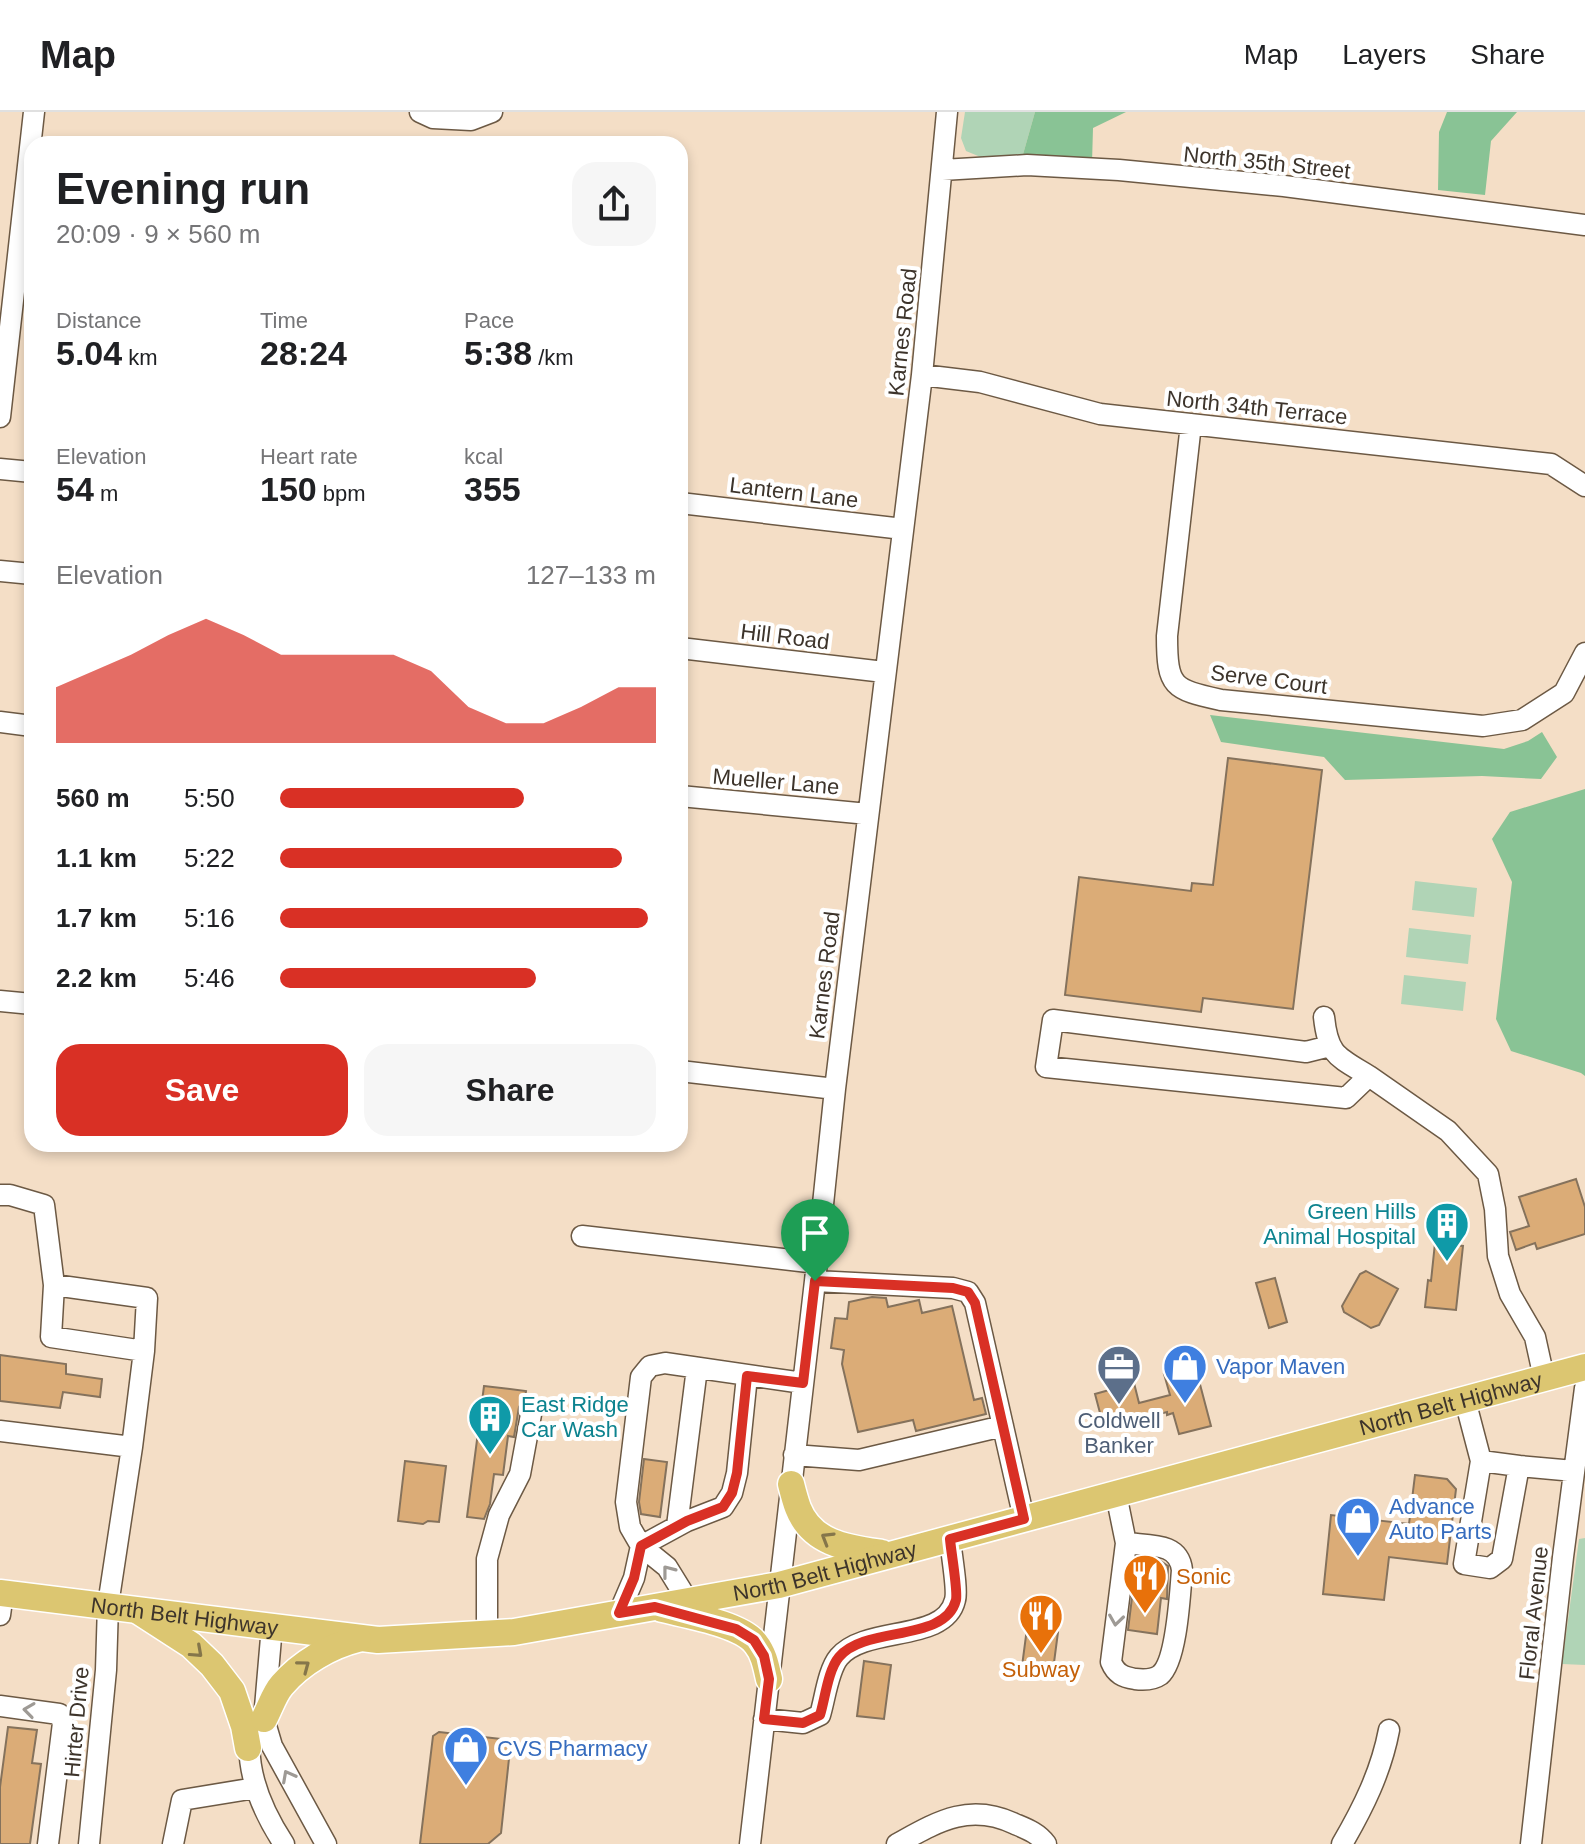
<!DOCTYPE html>
<html lang="en">
<head>
<meta charset="utf-8">
<style>
  body { margin:0; font-family:Helvetica,sans-serif; background:#f6f6f6; color:#202124; height:100vh; display:flex; flex-direction:column; font-size:30px; white-space:nowrap }
  * { box-sizing:border-box; margin:0 }
  p { font-size:26px; color:#757577 }
  .icon { flex:none; width:44px; height:44px; fill:none; stroke:currentColor; stroke-width:2; stroke-linecap:round; stroke-linejoin:round }
  .map { position:relative; flex:1; overflow:hidden }
  .details { position:absolute; left:24px; top:24px; width:664px; height:1016px; display:flex; flex-direction:column; background:#fff; border-radius:24px; box-shadow:0 4px 12px #0003 }
  .details>* { flex:none }
  .pin { position:absolute; display:grid; place-items:center; width:68px; height:68px; color:#fff; margin:-82px -34px; border-radius:50% 50% 50% 0; rotate:-45deg; box-shadow:0 0 8px #0007 }
  .pin .icon { rotate:45deg }
  .round { display:grid; place-items:center; flex:none; width:84px; height:84px; border-radius:24px; background:#f6f6f6 }
  .headline { display:flex; align-items:center; justify-content:space-between; height:136px; padding:0 32px }
  h1 { font-size:44px; font-weight:700; line-height:60px }
  .metrics { display:grid; grid-template-columns:repeat(3,1fr); gap:12px; height:136px; padding:8px 32px }
  .metrics div { display:grid; align-content:center }
  .metrics b { font-size:34px; font-weight:700 }
  .metrics small { font-size:22px; font-weight:400 }
  .metrics p { font-size:22px }
  .chart { height:224px; padding:16px 32px }
  .chart p { display:flex; justify-content:space-between }
  .chart svg { width:100%; height:144px; margin-top:8px; fill:#d93025; opacity:.7 }
  .action { display:flex; gap:16px; margin-top:auto; padding:16px 32px }
  .action a { flex:1; height:92px; border-radius:24px; background:#d93025; color:#fff; font-size:32px; font-weight:700; line-height:92px; text-align:center }
  .action a+a { background:#f6f6f6; color:#202124 }
  ul { padding:0 32px; list-style:none; font-size:26px }
  li { display:grid; grid-template-columns:128px 96px 1fr; align-items:center; height:60px }
  li i { height:20px; border-radius:10px; background:#d93025 }
  header { display:flex; align-items:center; gap:48px; box-sizing:border-box; height:112px; padding:0 40px; background:#fff; border-bottom:2px solid #e0e0e0 }
  header strong { font-size:38px }
  nav { display:flex; gap:44px; margin-inline-start:auto; font-size:28px }
  .map>svg:first-child { display:block }
  .green { fill:#b0d4b6 }
  .forest { fill:#89c395 }
  .building { fill:#dbac77; stroke:#85725c; stroke-width:2 }
  .lines { fill:none; stroke-linecap:round; stroke-linejoin:round }
  .minor-casing { stroke:#6c5944; stroke-width:23 }
  .major-casing { stroke:#fff; stroke-width:29 }
  .minor { stroke:#fff; stroke-width:20 }
  .major { stroke:#dcc671; stroke-width:26 }
  .oneway { stroke:#85764a }
  .oneway2 { stroke:#9e9a95 }
  .route-casing { stroke:#fff; stroke-width:16 }
  .route { stroke:#d93025; stroke-width:10 }
  .labels { text-anchor:middle; stroke-width:8; stroke-linejoin:round; paint-order:stroke }
  .street-label { font-size:22px; fill:#3d342b; stroke:#fff }
  .culture-label { font-size:22px; fill:#0d838f; stroke:#fff; text-anchor:end }
  .shop-label { font-size:22px; fill:#366cbe; stroke:#fff; text-anchor:start }
  .service-label { font-size:22px; fill:#4e5e75; stroke:#fff }
  .food-label { font-size:22px; fill:#c56008; stroke:#fff; text-anchor:start }
</style>
</head>
<body>
<header>
<strong>Map</strong>
<nav><a>Map</a><a>Layers</a><a>Share</a></nav>
</header>
<div class="map">
<svg width="1585" height="1732" viewBox="0 0 1585 1732">
  <rect width="100%" height="100%" fill="#f4dec6"/>
  <path class="green" d="M 965,0 L 1035,0 L 1022,46 L 983,46 L 966,39 L 961,26 Z
    M 1415,769 L 1477,776 L 1474,805 L 1412,798 Z
    M 1409,816 L 1471,823 L 1468,852 L 1406,845 Z
    M 1404,863 L 1466,870 L 1463,899 L 1401,892 Z
    M 1585,1426 L 1585,1553 L 1562,1552 L 1579,1427 Z"/>
  <path class="forest" d="M 1035,0 L 1126,0 L 1093,16 L 1092,51 L 1022,46 Z
    M 1447,0 L 1517,0 L 1491,29 L 1485,83 L 1438,78 L 1439,20 Z
    M 1210,603 L 1504,637 L 1528,629 L 1542,620 L 1557,645 L 1541,667 L 1482,664 L 1345,668 L 1324,645 L 1221,630 Z
    M 1585,677 L 1585,964 L 1581,961 L 1511,939 L 1496,907 L 1512,770 L 1492,727 L 1510,700 Z"/>
  <path class="building" d="M 1228,646 L 1322,658 L 1293,897 L 1203,886 L 1201,900 L 1065,883 L 1079,765 L 1191,779 L 1192,771 L 1213,773 Z
    M 1576,1067 L 1585,1095 L 1585,1122 L 1537,1137 L 1535,1131 L 1516,1138 L 1510,1120 L 1529,1114 L 1519,1085 Z
    M 1435,1131 L 1463,1134 L 1456,1198 L 1425,1195 L 1428,1168 L 1431,1169 Z
    M 1366,1159 L 1398,1177 L 1379,1213 L 1371,1216 L 1344,1200 L 1342,1194 L 1360,1162 Z
    M 1275,1166 L 1287,1210 L 1269,1216 L 1256,1171 Z
    M 872,1185 L 886,1186 L 888,1195 L 919,1188 L 922,1201 L 952,1194 L 974,1288 L 982,1286 L 986,1302 L 916,1319 L 913,1308 L 858,1320 L 842,1252 L 844,1238 L 831,1236 L 835,1206 L 847,1207 L 849,1190 Z
    M 0,1243 L 66,1252 L 66,1262 L 102,1267 L 100,1285 L 63,1280 L 60,1296 L 0,1289 Z
    M 1189,1255 L 1191,1263 L 1197,1261 L 1211,1314 L 1179,1322 L 1173,1301 L 1167,1303 L 1167,1300 L 1104,1316 L 1095,1282 L 1120,1275 L 1118,1266 L 1132,1263 L 1139,1291 L 1170,1283 L 1164,1262 Z
    M 484,1274 L 526,1279 L 525,1286 L 519,1295 L 514,1325 L 508,1324 L 503,1363 L 494,1362 L 490,1392 L 484,1407 L 467,1405 Z
    M 644,1347 L 667,1350 L 660,1405 L 641,1402 L 639,1390 Z
    M 405,1349 L 446,1354 L 439,1410 L 428,1409 L 423,1412 L 398,1409 Z
    M 1415,1363 L 1447,1367 L 1456,1377 L 1447,1452 L 1389,1445 L 1384,1488 L 1323,1482 L 1331,1403 L 1409,1412 Z
    M 1137,1445 L 1159,1448 L 1168,1454 L 1167,1487 L 1161,1486 L 1157,1522 L 1128,1518 Z
    M 1027,1516 L 1058,1520 L 1052,1566 L 1021,1562 Z
    M 864,1549 L 891,1553 L 884,1607 L 857,1604 Z
    M 8,1615 L 37,1618 L 32,1651 L 41,1652 L 30,1732 L 0,1732 L 0,1675 Z
    M 439,1620 L 511,1628 L 501,1721 L 488,1732 L 420,1732 L 433,1624 Z"/>
  <g class="lines">
    <g class="minor-casing">
      <path id="minor" d="M 420,0 L 433,6 L 471,8 L 492,0
        M 942,58 L 1027,53 L 1119,58 L 1284,74 L 1585,113
        M 922,263 L 980,270 L 1100,302 L 1551,352 L 1585,374
        M 0,305 L 34,0
        M 1191,312 L 1167,524 C 1167,576 1173,577 1221,588 L 1483,614 L 1522,608 L 1564,581 L 1585,541
        M 0,357 L 32,360
        M 680,391 L 903,417
        M 0,459 L 32,462
        M 680,536 L 884,560
        M 0,610 L 32,614
        M 680,684 L 868,702
        M 0,889 L 32,892
        M 1324,905 C 1328,944 1338,945 1369,964
        M 1330,934 L 1306,940 L 1053,908 L 1046,955 L 1346,986 L 1369,964 L 1448,1019 L 1488,1062 L 1495,1097 L 1498,1144 L 1510,1182 L 1535,1225 L 1544,1266
        M 680,959 L 835,977
        M 0,1083 L 10,1083 L 44,1093 L 54,1173
        M 582,1124 L 817,1151
        M 815,1169 L 953,1176 L 968,1180 L 975,1191 L 1024,1407
        M 1465,1288 L 1481,1349 L 1464,1452 L 1490,1456 L 1502,1447 L 1519,1354 L 1574,1359
        M 0,1319 L 132,1335 L 108,1493 L 106,1558 L 89,1732
        M 132,1335 L 144,1239 L 147,1186 L 54,1173 L 51,1225 L 144,1239
        M 794,1343 L 859,1348 L 1003,1314
        M 1481,1349 L 1519,1354
        M 1116,1382 L 1126,1431 L 1111,1550 C 1116,1562 1123,1565 1135,1567 C 1143,1568 1153,1568 1160,1563 C 1177,1549 1180,1481 1182,1458 C 1179,1430 1150,1434 1126,1431
        M 677,1414 L 697,1256
        M 688,1489 L 667,1455 L 641,1434 L 630,1415 L 626,1390 L 641,1265 L 650,1254 L 665,1251 L 803,1271
        M 619,1501 L 634,1466 L 641,1434 L 687,1409 L 723,1395 L 732,1381 L 737,1361 L 747,1264
        M 0,1503 L 3,1481
        M 272,1514 L 264,1607 L 272,1634 L 326,1732
        M 487,1522 L 487,1447 L 499,1403 L 520,1362 L 532,1297
        M 0,1594 L 59,1602 L 63,1611 L 48,1732
        M 764,1607 L 803,1611 L 820,1603 C 825,1587 828,1558 839,1545 C 866,1513 945,1531 955,1488 C 958,1478 951,1440 950,1427
        M 250,1623 C 246,1662 263,1700 284,1732
        M 173,1732 L 182,1688 L 255,1676
        M 750,1732 L 815,1169 L 835,977 L 922,263 L 947,0
        M 897,1732 C 937,1710 969,1690 1015,1712 C 1027,1717 1038,1721 1046,1732
        M 1342,1732 C 1363,1696 1381,1660 1389,1618
        M 1531,1732 L 1563,1445 L 1585,1276"/>
    </g>
    <g class="major-casing">
      <g id="major">
        <path d="M 791,1372 C 793,1380 795,1388 798,1396 C 812,1432 848,1436 882,1441"/>
        <path id="s1" d="M 0,1481 L 378,1528 L 514,1520 L 779,1473 L 1585,1255"/>
        <path d="M 662,1497 C 686,1503 742,1512 756,1532 C 764,1542 766,1554 769,1567"/>
        <path d="M 140,1500 L 191,1533 L 212,1553 L 232,1579 L 244,1614 L 248,1636"/>
        <path d="M 264,1607 C 270,1596 274,1582 282,1573 C 301,1551 330,1534 358,1527"/>
      </g>
    </g>
    <use href="#minor" class="minor"/>
    <use href="#major" class="major"/>
  </g>
  <defs><path id="oneway-chevron" d="M-2-3.5L2.5 0L-2 3.5" fill="none" stroke-width="1.6" stroke-linecap="round" stroke-linejoin="round" transform="scale(2)"/></defs>
  <g class="oneway">
    <use href="#oneway-chevron" transform="translate(827 1426) rotate(-149)"/>
    <use href="#oneway-chevron" transform="translate(197 1540) rotate(42)"/>
    <use href="#oneway-chevron" transform="translate(304 1554) rotate(-37)"/>
  </g>
  <g class="oneway2">
    <use href="#oneway-chevron" transform="translate(668 1459) rotate(-128)"/>
    <use href="#oneway-chevron" transform="translate(1116 1508) rotate(98)"/>
    <use href="#oneway-chevron" transform="translate(29 1598) rotate(-172)"/>
    <use href="#oneway-chevron" transform="translate(288 1664) rotate(-118)"/>
  </g>
  <g class="lines">
    <g class="route-casing">
      <path id="route" d="M 815,1169 L 953,1176 L 968,1180 L 975,1191 L 1024,1407 L 950,1427 C 951,1440 958,1478 956,1488 C 945,1531 866,1513 839,1545 C 828,1558 825,1587 820,1603 L 803,1611 L 764,1607 L 769,1567 L 764,1544 L 754,1528 L 736,1517 L 655,1495 L 619,1501 L 634,1466 L 641,1434 L 687,1409 L 723,1395 L 732,1381 L 737,1361 L 747,1264 L 803,1271 Z"/>
    </g>
    <use href="#route" class="route"/>
  </g>
  <defs>
    <g id="building-pin" transform="scale(2.3)"><path d="M0 17L-7.5 6A9.5 9.5 0 1 1 7.5 6Z" fill="#0f9aa8" stroke="#fff"/><path d="M-4-6H4V6H1V3H-1V6H-4ZM-2.5-4.3h1.7v1.8h-1.7ZM.8-4.3h1.7v1.8H.8ZM-2.5-1h1.7V.8h-1.7ZM.8-1h1.7V.8H.8Z" fill="#fff"/></g>
    <g id="shop-pin" transform="scale(2.3)"><path d="M0 17L-7.5 6A9.5 9.5 0 1 1 7.5 6Z" fill="#3f7fe0" stroke="#fff"/><path d="M-5-2.5h2.3a2.7 3.5 0 0 1 5.4 0H5L5.5 6h-11ZM-1.5-2.5h3a1.5 2.3 0 0 0-3 0Z" fill="#fff"/></g>
    <g id="office-pin" transform="scale(2.3)"><path d="M0 17L-7.5 6A9.5 9.5 0 1 1 7.5 6Z" fill="#5c6f8a" stroke="#fff"/><path d="M-6-3h4V-5.5h4V-3h4V5H-6ZM-1-4.5V-3h2v-1.5ZM-6 0V1H6V0Z" fill="#fff"/></g>
    <g id="restaurant-pin" transform="scale(2.3)"><path d="M0 17L-7.5 6A9.5 9.5 0 1 1 7.5 6Z" fill="#e8710a" stroke="#fff"/><path d="M-5-6h1v4h1v-4h1v4h1v-4h1v5L-1.5 .5V6h-2V.5L-5-1ZM5-6V6H3V1.5H1.5Q1.5-4 5-6Z" fill="#fff"/></g>
  </defs>
  <g fill-rule="evenodd">
    <use href="#building-pin" x="1447" y="1112"/>
    <use href="#shop-pin" x="1185" y="1254"/>
    <use href="#office-pin" x="1119" y="1255"/>
    <use href="#building-pin" x="490" y="1305"/>
    <use href="#shop-pin" x="1358" y="1407"/>
    <use href="#restaurant-pin" x="1145" y="1464"/>
    <use href="#restaurant-pin" x="1041" y="1504"/>
    <use href="#shop-pin" x="466" y="1636"/>
  </g>
  <g class="labels">
    <g class="street-label">
      <text transform="translate(1267 50) rotate(6)" y="8">North 35th Street</text>
      <text transform="translate(902 220) rotate(-84)" y="8">Karnes Road</text>
      <text transform="translate(1257 295) rotate(6)" y="8">North 34th Terrace</text>
      <text transform="translate(794 380) rotate(7)" y="8">Lantern Lane</text>
      <text transform="translate(785 524) rotate(7)" y="8">Hill Road</text>
      <text transform="translate(1269 567) rotate(7)" y="8">Serve Court</text>
      <text transform="translate(776 669) rotate(5)" y="8">Mueller Lane</text>
      <text transform="translate(824 863) rotate(-83)" y="8">Karnes Road</text>
      <text dy="8" stroke="none"><textPath href="#s1" startOffset="1482">North Belt Highway</textPath></text>
      <text dy="8" stroke="none"><textPath href="#s1" startOffset="834">North Belt Highway</textPath></text>
      <text transform="translate(1533 1501) rotate(-84)" y="8">Floral Avenue</text>
      <text dy="8" stroke="none"><textPath href="#s1" startOffset="186">North Belt Highway</textPath></text>
      <text transform="translate(76 1610) rotate(-85)" y="8">Hirter Drive</text>
    </g>
    <g class="culture-label">
      <text x="1416" y="1107">Green Hills<tspan x="1416" dy="25">Animal Hospital</tspan></text>
      <text x="521" y="1300" text-anchor="start">East Ridge<tspan x="521" dy="25">Car Wash</tspan></text>
    </g>
    <g class="shop-label">
      <text x="1216" y="1262">Vapor Maven</text>
      <text x="1389" y="1402">Advance<tspan x="1389" dy="25">Auto Parts</tspan></text>
      <text x="497" y="1644">CVS Pharmacy</text>
    </g>
    <g class="service-label">
      <text x="1119" y="1316">Coldwell<tspan x="1119" dy="25">Banker</tspan></text>
    </g>
    <g class="food-label">
      <text x="1176" y="1472">Sonic</text>
      <text x="1041" y="1565" text-anchor="middle">Subway</text>
    </g>
  </g>
</svg>
<div class="pin" style="left:815px;top:1169px;background:#1e9e55"><svg class="icon" aria-label="arrive" viewBox="0 0 24 24"><path d="M6 21V4h12l-3 4 3 4H6"/></svg></div>
<section class="details">
<div class="headline"><div><h1>Evening run</h1><p>20:09 · 9 × 560 m</p></div><a class="round"><svg class="icon" aria-label="share" viewBox="0 0 24 24"><path d="M12 15V3M7 8l5-5 5 5M5 13v7h14v-7"/></svg></a></div>
<div class="metrics">
<div><p>Distance</p><b>5.04<small> km</small></b></div>
<div><p>Time</p><b>28:24</b></div>
<div><p>Pace</p><b>5:38<small> /km</small></b></div>
</div>
<div class="metrics">
<div><p>Elevation</p><b>54<small> m</small></b></div>
<div><p>Heart rate</p><b>150<small> bpm</small></b></div>
<div><p>kcal</p><b>355</b></div>
</div>
<div class="chart"><p><span>Elevation</span>127–133 m</p>
<svg viewBox="0 0 160 44" preserveAspectRatio="none"><path d="M0 44V27L10 22L20 17L30 11L40 6L50 11L60 17L70 17L80 17L90 17L100 22L110 33L120 38L130 38L140 33L150 27L160 27V44z"/></svg>
</div>
<ul>
<li><b>560 m</b>5:50<i style="width:65%"></i></li>
<li><b>1.1 km</b>5:22<i style="width:91%"></i></li>
<li><b>1.7 km</b>5:16<i style="width:98%"></i></li>
<li><b>2.2 km</b>5:46<i style="width:68%"></i></li>
</ul>
<div class="action"><a>Save</a><a>Share</a></div>
</section>
</div>
</body>
</html>
